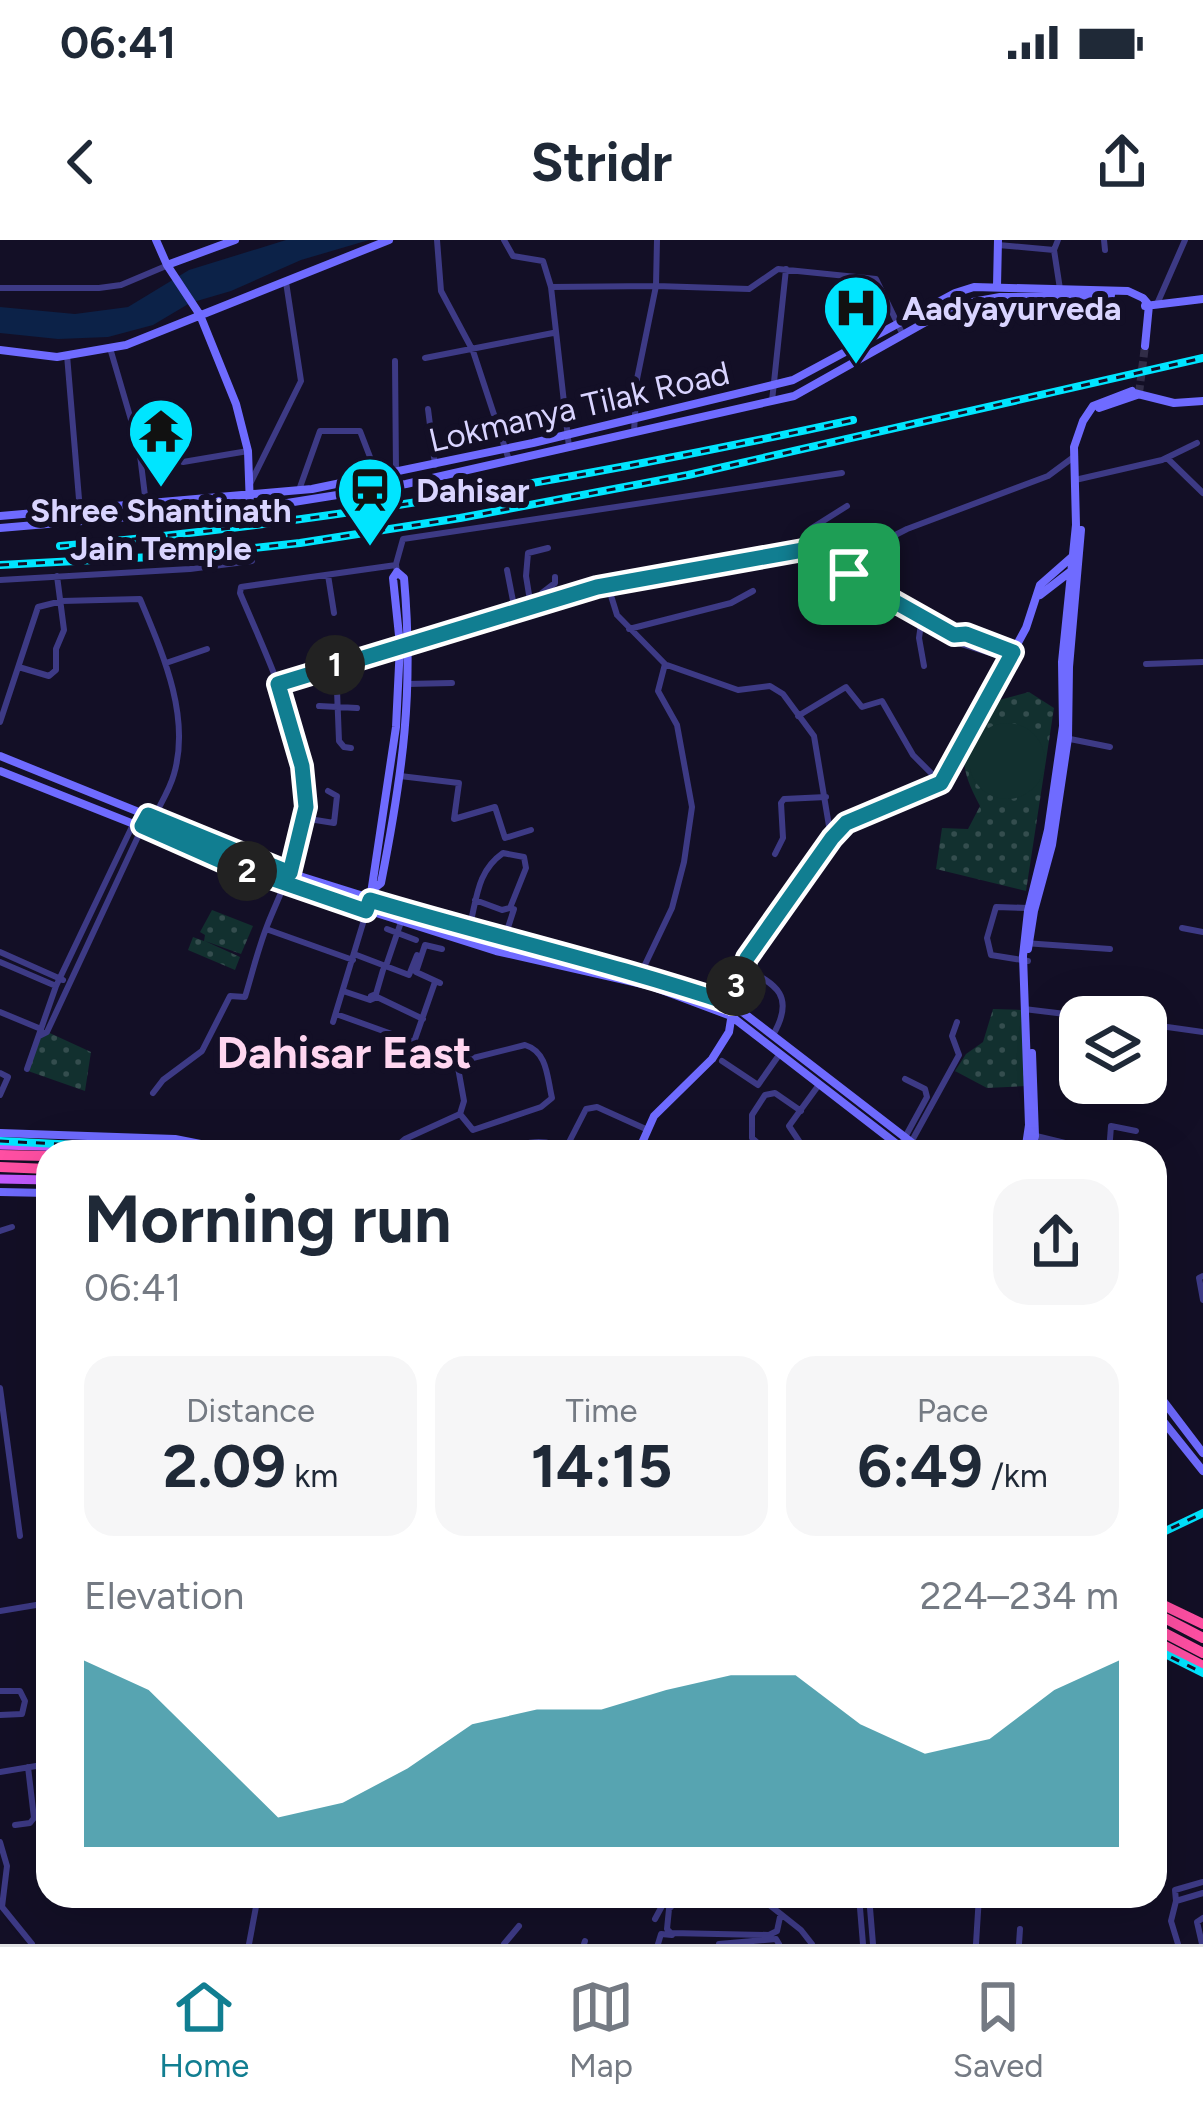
<!DOCTYPE html>
<html lang="en">
<head>
<meta charset="utf-8">
<style>
  body { margin:0; font-family:Figtree,sans-serif; background:#f6f6f7; color:#1f2937; height:100vh; display:flex; flex-direction:column; font-size:45px; white-space:nowrap }
  * { box-sizing:border-box; margin:0 }
  p { font-size:39px; color:#747a83 }
  .icon { flex:none; width:66px; height:66px; fill:none; stroke:currentColor; stroke-width:2; stroke-linecap:round; stroke-linejoin:round }
  .map { position:relative; flex:1; overflow:hidden }
  .details { position:absolute; left:36px; top:900px; width:1131px; height:768px; display:flex; flex-direction:column; background:#fff; border-radius:36px; box-shadow:0 12px 48px #0002 }
  .details>* { flex:none }
  .fabs { position:absolute; left:1059px; top:756px; display:grid; gap:24px }
  .fabs a { display:grid; place-items:center; width:108px; height:108px; border-radius:24px; background:#fff; box-shadow:0 12px 48px #0002; font-size:60px }
  .pin { position:absolute; display:grid; place-items:center; width:102px; height:102px; color:#fff; margin:-51px; border-radius:24px; box-shadow:0 6px 18px #0006 }
  .km { position:absolute; width:60px; height:60px; margin:-30px; border-radius:50%; background:#222; color:#fff; font-size:33px; line-height:60px; text-align:center }
  .round { display:grid; place-items:center; flex:none; width:126px; height:126px; border-radius:36px; background:#f6f6f7 }
  .summary { display:flex; align-items:center; justify-content:space-between; height:204px; padding:0 48px }
  h1 { font-size:66px; font-weight:700; line-height:90px }
  .metrics { display:grid; grid-template-columns:repeat(3,1fr); gap:18px; height:204px; padding:12px 48px }
  .metrics div { display:grid; align-content:center; border-radius:30px; background:#f6f6f7; text-align:center }
  .metrics b { font-size:60px; font-weight:700 }
  .metrics small { font-size:33px; font-weight:400 }
  .metrics p { font-size:33px }
  .chart { height:336px; padding:24px 48px }
  .chart p { display:flex; justify-content:space-between }
  .chart svg { width:100%; height:216px; margin-top:12px; fill:#117e91; opacity:.7 }
  .status { display:flex; justify-content:space-between; align-items:center; height:84px; padding:0 60px; background:#fff; direction:ltr }
  .status svg { height:33px; fill:currentColor }
  header { display:flex; justify-content:space-between; align-items:center; height:156px; padding:0 48px; background:#fff; font-size:54px; font-weight:700 }
  .tabs { display:flex; justify-content:space-around; align-items:center; height:168px; border-top:3px solid #e0e1e3; background:#fff; font-size:33px; color:#747a83 }
  .tabs a { display:grid; justify-items:center; gap:6px }
  .tabs .current { color:#117e91 }
  .map>svg:first-child { display:block }
  .green { fill:url(#green-dots) }
  .pitch { fill:#12302f }
  .water { fill:#0c2248 }
  .lines { fill:none; stroke-linecap:round; stroke-linejoin:round }
  .secondary-tunnel { stroke:#312d47; stroke-width:8; stroke-dasharray:8 4; stroke-linecap:butt }
  .street { stroke:#3d3a85; stroke-width:6 }
  .secondary { stroke:#6f6bff; stroke-width:8 }
  .primary { stroke:#c25bff; stroke-width:9 }
  .highway { stroke:#ff4fa3; stroke-width:10 }
  .rail-casing { stroke:#00e5ff; stroke-width:8 }
  .rail { stroke:#130f26; stroke-width:3; stroke-dasharray:9; stroke-linecap:butt }
  .route-casing { stroke:#fff; stroke-width:24 }
  .route { stroke:#117e91; stroke-width:15 }
  .labels { text-anchor:middle; stroke-width:12; stroke-linejoin:round; paint-order:stroke }
  .poi-label { font-size:33px; font-weight:bold; fill:#d9d4ff; stroke:#130f26; text-anchor:start }
  .street-label { font-size:33px; fill:#d9d4ff; stroke:#130f26 }
  .district-label { font-size:45px; font-weight:bold; fill:#ffd6f0; stroke:#130f26 }
</style>
</head>
<body>
<div class="status"><b>06:41</b><svg viewBox="0 0 49 12"><path d="M0 12V9h3v3zM5 12V6h3v6zM10 12V3h3v9zM15 12V0h3v12zM26 1h20v11H26zM47 4h2v5h-2z"/></svg></div>
<header><svg class="icon" aria-label="back" viewBox="0 0 24 24"><path d="M15 5l-7 7 7 7"/></svg>Stridr<svg class="icon" aria-label="share" viewBox="0 0 24 24"><path d="M12 15V3M7 8l5-5 5 5M5 13v7h14v-7"/></svg></header>
<div class="map">
<svg width="1203" height="1704" viewBox="0 0 1203 1704">
  <defs>
    <pattern id="green-dots" width="8" height="8" patternUnits="userSpaceOnUse" patternTransform="scale(3)"><rect width="8" height="8" fill="#12302f"/><path d="M2 2h.1M6 6h.1" fill="none" stroke="#344d4e" stroke-width="1.8" stroke-linecap="round"/></pattern>
  </defs>
  <rect width="100%" height="100%" fill="#130f26"/>
  <path class="green" d="M 1029,452 L 1054,468 L 1026,651 L 936,629 L 942,588 L 968,589 L 980,566 C 952,514 965,509 992,462 Z
    M 212,670 L 253,686 L 241,714 L 205,701 L 240,717 L 235,730 L 188,710 L 193,697 L 204,701 L 205,695 L 200,692 Z
    M 993,769 L 1023,770 L 1027,846 L 987,848 L 955,831 L 966,814 L 983,802 Z
    M 41,789 L 91,812 L 85,851 L 28,831 Z"/>
  <path class="pitch" d="M969 521a38 38 0 1 1 76 0a38 38 0 1 1-76 0Z"/>
  <path class="water" d="M 286,0 L 369,0 L 301,20 L 231,51 L 190,63 L 153,85 L 108,97 L 58,99 L 0,93 L 0,67 L 75,74 L 128,67 L 189,30 Z"/>
  <g class="lines">
    <path class="secondary-tunnel" d="M 1139,153 L 1145,106"/>
    <path class="street" d="M 437,0 L 441,51 L 473,111 L 509,220
      M 504,0 L 513,16 L 543,21 L 551,47
      M 1058,0 L 1054,10 L 1060,49
      M 1104,0 L 1105,10
      M 998,5 L 1054,10
      M 0,48 L 99,48 L 121,45 L 166,26
      M 1157,64 L 1185,0
      M 110,108 L 139,207 L 146,264
      M 67,115 L 80,271 L 77,282
      M 425,118 L 553,93
      M 395,121 L 396,231
      M 772,161 L 786,29
      M 428,169 L 435,225
      M 634,192 L 637,139 L 656,46 L 749,49 L 778,29 L 876,39 L 903,95
      M 569,207 L 551,47 L 656,46 L 657,0
      M 1167,218 L 1203,253
      M 183,222 L 248,211
      M 1075,240 L 1162,220 L 1197,203
      M 250,244 L 301,141 L 286,42
      M 299,250 L 320,191 L 360,191 L 375,230
      M 803,310 L 954,395 L 966,394 L 1013,412
      M 803,310 L 812,288 L 847,266
      M 396,324 L 403,299 L 842,233
      M 507,330 L 515,371
      M 849,334 L 866,310 L 907,289 L 1048,236 L 1075,216
      M 328,335 L 334,373
      M 0,340 L 190,329 L 252,321
      M 608,346 L 617,375 L 665,424 L 658,451 L 677,485 L 692,567 L 684,622 L 672,668 L 641,733
      M 543,363 L 542,353 L 555,343 L 555,337
      M 531,367 L 526,336 L 528,313 L 548,308
      M 922,377 L 919,398 L 924,426
      M 629,389 L 731,363 L 753,351
      M 954,395 L 961,404 L 1009,419
      M 166,423 L 207,409
      M 1146,424 L 1203,422
      M 336,425 L 339,501 L 344,507 L 351,508
      M 667,425 L 738,450 L 770,446 L 783,454 L 814,496 L 831,598
      M 22,428 L 49,436 L 56,430 L 56,409 L 64,390 L 57,336
      M 339,428 L 359,425
      M 278,444 L 597,347 L 803,310
      M 407,444 L 452,443
      M 319,466 L 357,468
      M 798,476 L 846,447 L 862,467 L 882,461 L 913,515 L 941,543
      M 0,482 L 38,367 L 62,361 L 140,359 C 162,412 191,476 174,534 C 170,549 161,563 154,577
      M 1065,498 L 1110,507
      M 400,536 L 459,543 L 454,579 L 495,567 L 505,598 L 531,590
      M 303,578 L 334,583 L 337,556 L 328,551
      M 775,614 L 783,598 L 781,563 L 784,559 L 826,557
      M 1182,688 L 1203,692
      M 266,689 L 353,720
      M 387,689 L 416,700
      M 469,689 C 477,660 476,632 503,613 L 524,617 L 526,628 L 510,668 L 502,670 L 475,660
      M 504,700 L 514,669
      M 1024,703 L 1110,709
      M 0,712 L 63,740
      M 354,714 L 409,735 L 417,715
      M 1028,721 L 991,715 L 987,698 L 996,667 L 1028,668
      M 0,722 L 56,746
      M 386,726 L 401,682
      M 743,728 C 778,744 795,757 773,795
      M 440,743 L 416,732 L 425,705 L 442,709
      M 343,751 L 370,760 L 377,757 L 423,779
      M 371,756 L 376,754 L 383,730
      M 1024,769 L 1090,777
      M 0,772 L 41,789
      M 336,774 L 414,802 L 435,742
      M 333,782 L 367,670
      M 1146,784 L 1203,792
      M 39,796 L 47,792 L 148,575
      M 525,805 C 548,812 547,838 552,858 L 541,867 L 473,890 L 460,874 L 464,861 L 457,822 Z
      M 722,821 L 758,845 L 779,815
      M 27,829 L 56,746 L 139,572
      M 0,833 L 8,837 L 0,855
      M 153,853 L 163,840 L 202,811 L 230,756 L 245,757 C 252,734 258,709 267,686 C 282,648 305,606 305,564 C 306,495 266,415 240,353 L 241,347 L 396,325 L 397,332
      M 1032,895 L 1102,912
      M 903,901 L 927,857 L 925,849 L 905,839
      M 909,906 L 959,815 L 952,796 L 957,782
      M 565,910 L 586,869 L 597,867 L 648,890
      M 390,912 L 405,899 L 460,874
      M 493,912 C 516,906 543,894 564,910
      M 768,912 L 752,898 L 752,875 L 765,855 L 775,853 L 801,871
      M 792,912 L 799,901 L 789,886 L 818,846
      M 1109,912 L 1111,886 L 1136,891
      M 0,991 L 12,987
      M 1203,1036 L 1199,1038 L 1203,1060
      M 0,1148 L 20,1296
      M 0,1371 L 48,1363
      M 0,1451 L 20,1451 L 25,1461 L 22,1474 L 0,1475
      M 0,1532 L 48,1524
      M 15,1585 L 30,1583 L 34,1578 L 28,1527
      M 0,1602 L 7,1626 L 2,1667 L 32,1704
      M 681,1656 L 669,1669 L 667,1689 L 671,1693 L 769,1695 L 777,1691 L 780,1677
      M 758,1656 L 801,1690 L 812,1704
      M 859,1656 L 863,1704
      M 869,1656 L 873,1704
      M 1176,1661 L 1175,1650 L 1203,1642
      M 655,1679 L 662,1666 L 660,1656
      M 249,1704 L 258,1656
      M 504,1704 L 519,1686
      M 584,1704 L 585,1701
      M 658,1704 L 661,1694 L 672,1695
      M 719,1704 L 776,1699 L 779,1704
      M 976,1704 L 979,1656
      M 1019,1704 L 1020,1689
      M 1178,1704 L 1171,1681 L 1176,1661 L 1203,1653
      M 1202,1704 L 1197,1682 L 1203,1678"/>
    <path class="secondary" d="M 156,0 L 167,25 L 200,75 L 236,164 L 248,211 L 250,267
      M 167,25 L 235,0
      M 997,46 L 998,0
      M 1145,66 L 1203,59
      M 1145,106 L 1149,65
      M 0,110 L 57,117 L 126,105 L 389,0
      M 1134,153 L 1174,163 L 1203,161
      M 1099,168 L 1137,155
      M 0,276 L 312,249 L 533,203 L 793,140 L 955,53 L 974,47 L 1128,51 L 1143,58 L 1149,65
      M 0,288 L 281,264 L 406,244 L 794,156 L 956,65 L 1000,57 L 1111,55
      M 1040,355 L 1075,328
      M 0,516 L 290,633 L 520,705 L 641,733 L 732,764 L 924,912
      M 0,531 L 285,644 L 496,711 L 651,746 L 731,776 L 907,912
      M 372,650 L 381,643 C 403,532 414,452 404,338 L 397,332
      M 370,660 L 396,487 L 400,405 L 393,338 L 397,332
      M 1028,709 L 1034,671 L 1052,605 L 1068,498 L 1069,427 L 1081,290
      M 0,893 L 175,899 L 241,912
      M 638,912 L 654,876 L 712,819 L 729,792 L 737,742 L 747,719 L 831,598 L 846,583 L 942,543 L 1026,388 L 1040,345 L 1073,316
      M 1025,912 L 1029,885 L 1023,716 L 1028,671 L 1048,590 L 1063,486 L 1062,422 L 1076,285 L 1074,207 L 1083,181 L 1093,166 L 1132,151
      M 1031,912 L 1035,896 L 1032,813
      M 0,952 L 48,953
      M 1155,1150 L 1203,1213
      M 1155,1171 L 1203,1231"/>
    <path class="primary" d="M 0,905 L 118,908 L 128,912
      M 0,939 L 48,940"/>
    <path class="highway" d="M 0,915 L 48,916
      M 0,927 L 48,929
      M 1155,1361 L 1203,1384
      M 1155,1373 L 1203,1398
      M 1155,1388 L 1203,1413
      M 1155,1401 L 1203,1426"/>
    <g class="rail-casing">
      <path id="rail" d="M 60,306 C 327,283 591,237 853,180
        M 0,325 L 189,315 L 300,303 L 460,278 L 688,235 L 1203,118
        M 0,901 L 212,912
        M 1155,1296 L 1203,1273
        M 1155,1409 L 1203,1433"/>
    </g>
    <use href="#rail" class="rail"/>
  </g>
  <g class="lines">
    <g class="route-casing">
      <path id="route" d="M 803,310 L 954,395 L 966,394 L 1013,412 L 941,543 L 846,583 L 832,598 L 747,718 L 732,764 C 613,724 490,696 370,660 L 366,671 L 221,621 L 142,586 L 148,575 L 290,633 L 306,567 L 302,526 L 278,444 L 597,347 Z"/>
    </g>
    <use href="#route" class="route"/>
  </g>
  <defs>
    <g id="hospital-pin" transform="scale(3.45)"><path d="M0 17L-7.5 6A9.5 9.5 0 1 1 7.5 6Z" fill="#00e5ff" stroke="#130f26"/><path d="M-5-5h3v3.5h4V-5h3V5h-3V1.5h-4V5h-3Z" fill="#111"/></g>
    <g id="temple-pin" transform="scale(3.45)"><path d="M0 17L-7.5 6A9.5 9.5 0 1 1 7.5 6Z" fill="#00e5ff" stroke="#130f26"/><path d="M0-6L5-2H3V0L6.5 2.5H4V6H1.5V3h-3V6H-4V2.5H-6.5L-3 0V-2H-5Z" fill="#111"/></g>
    <g id="station-pin" transform="scale(3.45)"><path d="M0 17L-7.5 6A9.5 9.5 0 1 1 7.5 6Z" fill="#00e5ff" stroke="#130f26"/><path d="M-3-6H3Q5-6 5-4V2Q5 4 3 4L4.5 6H3L1.5 4h-3L-3 6H-4.5L-3 4Q-5 4-5 2V-4Q-5-6-3-6ZM-3.5-4v3h7v-3ZM-3.5 1v1.5H-2V1ZM2 1v1.5H3.5V1Z" fill="#111"/></g>
  </defs>
  <g fill-rule="evenodd">
    <use href="#hospital-pin" x="856" y="68"/>
    <use href="#temple-pin" x="161" y="191"/>
    <use href="#station-pin" x="370" y="250"/>
  </g>
  <g class="labels">
    <g class="poi-label">
      <text x="902" y="80">Aadyayurveda</text>
      <text x="416" y="262">Dahisar</text>
      <text x="161" y="282" text-anchor="middle">Shree Shantinath<tspan x="161" dy="38">Jain Temple</tspan></text>
    </g>
    <g class="street-label">
      <text transform="translate(579 166) rotate(-13)" y="12">Lokmanya Tilak Road</text>
    </g>
    <g class="district-label">
      <text x="344" y="828">Dahisar East</text>
    </g>
  </g>
</svg>
<div class="fabs">
<a><svg class="icon" aria-label="layers" viewBox="0 0 24 24"><path d="M12 4l9 5-9 5-9-5zM3 14l9 5 9-5"/></svg></a>
</div>
<div class="pin" style="left:849px;top:334px;background:#1e9e55"><svg class="icon" aria-label="arrive" viewBox="0 0 24 24"><path d="M6 21V4h12l-3 4 3 4H6"/></svg></div>
<b class="km" style="left:335px;top:425px">1</b>
<b class="km" style="left:247px;top:631px">2</b>
<b class="km" style="left:736px;top:746px">3</b>
<section class="details">
<div class="summary"><div><h1>Morning run</h1><p>06:41</p></div><a class="round"><svg class="icon" aria-label="share" viewBox="0 0 24 24"><path d="M12 15V3M7 8l5-5 5 5M5 13v7h14v-7"/></svg></a></div>
<div class="metrics">
<div><p>Distance</p><b>2.09<small> km</small></b></div>
<div><p>Time</p><b>14:15</b></div>
<div><p>Pace</p><b>6:49<small> /km</small></b></div>
</div>
<div class="chart"><p><span>Elevation</span>224–234 m</p>
<svg viewBox="0 0 160 44" preserveAspectRatio="none"><path d="M0 44V6L10 12L20 25L30 38L40 35L50 28L60 19L70 16L80 16L90 12L100 9L110 9L120 19L130 25L140 22L150 12L160 6V44z"/></svg>
</div>
</section>
</div>
<nav class="tabs">
<a class="current"><svg class="icon" aria-label="home" viewBox="0 0 24 24"><path d="M3 11l9-7 9 7M6 9v11h12V9"/></svg>Home</a>
<a><svg class="icon" aria-label="map" viewBox="0 0 24 24"><path d="M3 6l6-2 6 2 6-2v14l-6 2-6-2-6 2zM9 4v14M15 6v14"/></svg>Map</a>
<a><svg class="icon" aria-label="saved" viewBox="0 0 24 24"><path d="M7 4h10v16l-5-4-5 4z"/></svg>Saved</a>
</nav>
</body>
</html>
